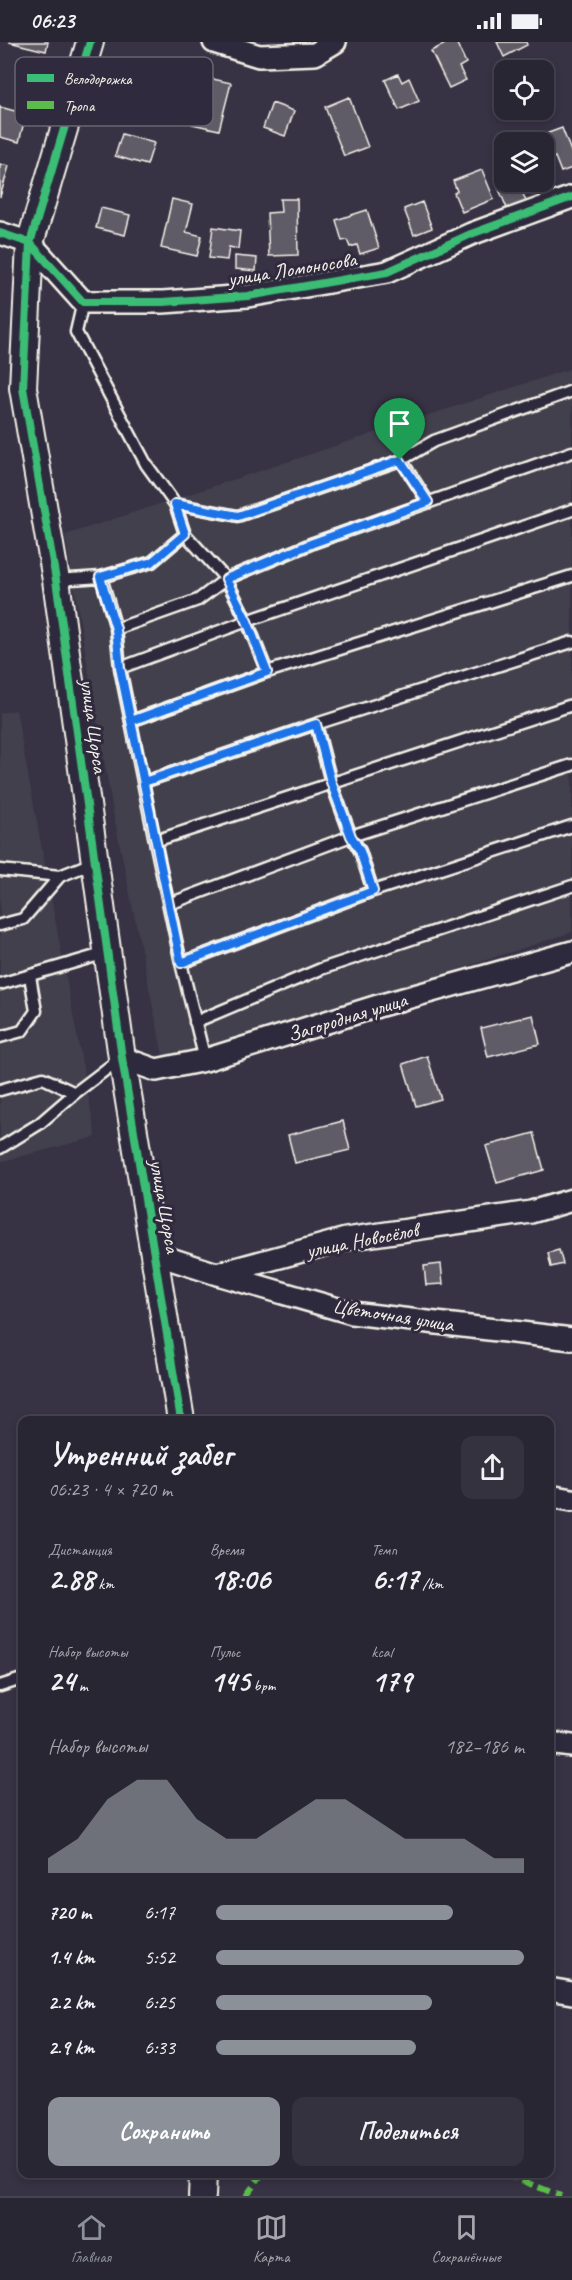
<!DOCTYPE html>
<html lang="ru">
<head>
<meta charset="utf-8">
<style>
  body { margin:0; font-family:Caveat,sans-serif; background:#35323f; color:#f1f3f6; height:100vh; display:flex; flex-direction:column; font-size:22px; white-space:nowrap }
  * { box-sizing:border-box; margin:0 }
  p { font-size:20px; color:#a5a5ac }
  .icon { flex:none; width:33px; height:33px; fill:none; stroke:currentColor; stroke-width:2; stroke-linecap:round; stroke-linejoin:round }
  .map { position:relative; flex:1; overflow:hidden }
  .details { position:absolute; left:18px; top:1374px; width:536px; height:762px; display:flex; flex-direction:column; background:#292633; border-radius:12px; box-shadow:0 3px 9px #0003,0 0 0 2px #45434e }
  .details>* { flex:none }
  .tools { position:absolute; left:494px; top:18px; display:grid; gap:12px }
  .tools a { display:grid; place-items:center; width:60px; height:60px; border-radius:12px; background:#292633; box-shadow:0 3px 9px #0003,0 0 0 2px #45434e; font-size:30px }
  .pin { position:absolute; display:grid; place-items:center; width:51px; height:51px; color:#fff; margin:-62px -26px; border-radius:50% 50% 50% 0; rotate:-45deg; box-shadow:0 0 6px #0007 }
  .pin .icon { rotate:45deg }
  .round { display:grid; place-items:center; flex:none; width:63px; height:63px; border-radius:12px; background:#35323f }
  .head { display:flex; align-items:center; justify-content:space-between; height:102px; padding:0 30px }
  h1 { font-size:33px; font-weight:700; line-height:45px }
  .stats { display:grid; grid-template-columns:repeat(3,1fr); gap:9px; height:102px; padding:6px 30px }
  .stats div { display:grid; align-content:center }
  .stats b { font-size:30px; font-weight:700 }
  .stats small { font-size:16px; font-weight:400 }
  .stats p { font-size:16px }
  .chart { height:168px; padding:12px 30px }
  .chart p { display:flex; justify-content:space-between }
  .chart svg { width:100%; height:108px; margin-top:6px; fill:#8c9099; opacity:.7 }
  .primary-button { display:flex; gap:12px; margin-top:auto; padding:12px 30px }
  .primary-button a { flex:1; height:69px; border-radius:12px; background:#8c9099; color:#fff; font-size:24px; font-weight:700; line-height:69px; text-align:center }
  .primary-button a+a { background:#35323f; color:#f1f3f6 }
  ul { padding:0 30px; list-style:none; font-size:20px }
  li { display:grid; grid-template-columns:96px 72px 1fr; align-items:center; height:45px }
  li i { height:15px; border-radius:8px; background:#8c9099 }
  .status { display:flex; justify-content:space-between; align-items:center; height:42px; padding:0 30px; background:#292633; direction:ltr }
  .status svg { height:16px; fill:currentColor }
  .tab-bar { display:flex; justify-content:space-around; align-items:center; height:84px; border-top:2px solid #45434e; background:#292633; font-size:16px; color:#a5a5ac }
  .tab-bar a { display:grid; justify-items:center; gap:3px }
  .tab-bar .current { color:#8c9099 }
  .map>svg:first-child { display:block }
  .built { fill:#433f4e }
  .building { fill:#5f5c67; stroke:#f4f1e8; stroke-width:1.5 }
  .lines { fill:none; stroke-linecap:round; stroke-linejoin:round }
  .service-casing { stroke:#f4f1e8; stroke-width:15 }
  .minor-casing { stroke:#f4f1e8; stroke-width:26 }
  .tertiary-casing { stroke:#f4f1e8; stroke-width:30 }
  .service { stroke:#2f2a3d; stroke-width:10 }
  .minor { stroke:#2f2a3d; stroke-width:21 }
  .tertiary { stroke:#2f2a3d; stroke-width:26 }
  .quiet { stroke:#5cbc4b; stroke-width:6; stroke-dasharray:12 6; stroke-linecap:butt }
  .cycleway-casing { stroke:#2f2a3d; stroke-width:11 }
  .cycleway { stroke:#3abd76; stroke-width:8 }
  .route-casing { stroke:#fff; stroke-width:12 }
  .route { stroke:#1a73e8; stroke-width:8 }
  .labels { text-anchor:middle; stroke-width:6; stroke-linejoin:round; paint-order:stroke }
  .street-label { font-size:21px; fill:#f4f1e8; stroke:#2f2a3d }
  .key { fill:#2f2a3d; stroke:#6a6670; stroke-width:1.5 }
  .key-label { font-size:16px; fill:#f4f1e8 }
</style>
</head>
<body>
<div class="status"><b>06:23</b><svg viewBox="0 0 49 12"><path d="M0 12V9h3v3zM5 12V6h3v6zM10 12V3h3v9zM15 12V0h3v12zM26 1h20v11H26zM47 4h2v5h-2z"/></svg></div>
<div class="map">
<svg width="572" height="2154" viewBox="0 0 572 2154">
  <rect width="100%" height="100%" fill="#373244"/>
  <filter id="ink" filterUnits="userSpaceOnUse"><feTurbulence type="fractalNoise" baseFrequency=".0167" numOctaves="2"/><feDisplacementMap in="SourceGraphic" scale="12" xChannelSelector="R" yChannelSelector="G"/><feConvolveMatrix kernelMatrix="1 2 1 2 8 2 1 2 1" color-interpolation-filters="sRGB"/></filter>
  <g filter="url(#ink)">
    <path class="built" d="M 572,326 L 572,890 L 165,1024 L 113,770 L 65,493 Z
      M 16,668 L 96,1095 L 0,1120 L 0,671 Z"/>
    <path class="building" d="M 9,0 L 48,0 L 46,9 Z
      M 449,0 L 456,0 L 466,21 L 459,25 L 466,38 L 449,46 L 431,9 Z
      M 497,0 L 526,0 L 527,3 L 504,15 Z
      M 398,32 L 402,40 L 409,36 L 419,59 L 399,68 L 385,38 Z
      M 204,35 L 231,41 L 219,88 L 192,82 Z
      M 349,55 L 368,105 L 344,114 L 325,65 Z
      M 272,61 L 294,69 L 285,94 L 263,86 Z
      M 0,65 L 26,72 L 19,100 L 0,95 Z
      M 562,86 L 572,112 L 572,126 L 561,130 L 555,115 L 544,119 L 543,100 L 537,100 L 535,96 Z
      M 122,92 L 154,101 L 147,123 L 115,114 Z
      M 0,122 L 9,124 L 0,155 Z
      M 482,128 L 494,157 L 462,170 L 454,151 L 457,149 L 453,139 Z
      M 510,140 L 518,140 L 528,164 L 509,171 L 498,145 Z
      M 172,157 L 193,162 L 186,190 L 202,194 L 197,214 L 161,206 Z
      M 280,157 L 297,157 L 298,213 L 269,214 L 267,171 L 281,170 Z
      M 422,160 L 432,186 L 414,193 L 404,167 Z
      M 101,166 L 130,173 L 125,193 L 96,186 Z
      M 367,168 L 379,206 L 360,212 L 357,203 L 350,205 L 347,198 L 342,199 L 336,178 Z
      M 213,185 L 240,189 L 238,207 L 229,205 L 227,218 L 209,216 Z
      M 235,214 L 257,216 L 256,229 L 235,227 Z
      M 533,973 L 540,1002 L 488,1015 L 481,986 Z
      M 427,1014 L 441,1057 L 416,1064 L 403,1022 Z
      M 343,1079 L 350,1108 L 295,1121 L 288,1093 Z
      M 534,1091 L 544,1128 L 497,1141 L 486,1104 Z
      M 559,1208 L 563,1222 L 551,1225 L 548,1211 Z
      M 441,1222 L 443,1242 L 426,1243 L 424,1224 Z"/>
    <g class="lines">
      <g class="service-casing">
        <path id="service" d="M 83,260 L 76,290 L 146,422 L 175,462
          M 401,418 L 428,460
          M 101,535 L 116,587 L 120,626 L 155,799 L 181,921 L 205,1018
          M 56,538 L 101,535 L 152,520 L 185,492 L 175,462 L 238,474 L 401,418 L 434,399 L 572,349
          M 116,587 L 198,558 L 226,537 L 313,501 L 572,410
          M 120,626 L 247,579 L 572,468
          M 267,630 L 572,534
          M 131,679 L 267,630 L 247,579 L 226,537 L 185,492
          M 316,682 L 331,740 L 351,794 L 360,809 L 373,849
          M 144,740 L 316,682 L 572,600
          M 155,799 L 572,663
          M 0,828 L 60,834 L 95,820
          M 169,862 L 351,794 L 572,723
          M 0,883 L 23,877 L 60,834
          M 181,921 L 373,849 L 572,784
          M 0,942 L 106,911
          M 195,980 L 321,927 L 572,844
          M 0,995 L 22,989 L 36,969 L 30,934
          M 0,1048 L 43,1036 L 75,1051 L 121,1016
          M 0,1106 L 39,1082 L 75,1051
          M 0,1644 L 22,1637"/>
      </g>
      <g class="minor-casing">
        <path id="minor" d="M 214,0 L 259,14 L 315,12 L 335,0
          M 0,191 L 30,201 L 83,260 L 163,260 L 248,254 L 387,230 L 471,192 L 572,155
          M 122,1016 L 156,1028 L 205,1018 L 378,964 L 572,910
          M 155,1212 L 217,1232 L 346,1197 L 531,1170 L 572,1158
          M 217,1232 L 352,1271 L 572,1297
          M 549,1454 L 572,1458
          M 549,1701 L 572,1704
          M 549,1947 L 572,1951"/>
      </g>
      <g class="tertiary-casing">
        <path id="tertiary" d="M 90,0 L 30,201 L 23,346 L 56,538 L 122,1016 L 181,1378
          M 202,2154 L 203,2132"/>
      </g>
      <use href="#service" class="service"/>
      <use href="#minor" class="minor"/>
      <use href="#tertiary" class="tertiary"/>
      <path class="quiet" d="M 293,2132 L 335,2132
        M 505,2132 L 561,2154
        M 246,2154 L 262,2132"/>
      <g class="cycleway-casing">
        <path id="cycleway" d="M 90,0 L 30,201 L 23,346 L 56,538 L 122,1016 L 181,1378
          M 0,191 L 30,201 L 83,260 L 163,260 L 248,254 L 387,230 L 471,192 L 572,155"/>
      </g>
      <use href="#cycleway" class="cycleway"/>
    </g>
  </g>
  <g class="lines" filter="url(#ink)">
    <g class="route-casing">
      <path id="route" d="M 400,418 L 238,474 L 175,462 L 185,492 L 152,520 L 100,535 L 116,587 L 120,626 L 181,921 L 373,849 L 360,809 L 351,794 L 331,740 L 316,682 L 144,740 L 131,679 L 267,630 L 247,579 L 226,537 L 313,501 L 428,460 L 400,418"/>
    </g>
    <use href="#route" class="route"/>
  </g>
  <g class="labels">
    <g class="street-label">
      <text transform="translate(292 227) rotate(-9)" y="7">улица Ломоносова</text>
      <text transform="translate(94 684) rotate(82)" y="7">улица Щорса</text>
      <text transform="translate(347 975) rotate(-17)" y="7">Загородная улица</text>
      <text transform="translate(165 1164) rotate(80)" y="7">улица Щорса</text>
      <text transform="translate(362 1198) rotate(-11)" y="7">улица Новосёлов</text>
      <text transform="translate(393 1273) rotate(9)" y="7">Цветочная улица</text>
    </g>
  </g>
  <rect x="15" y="15" width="198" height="69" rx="9" class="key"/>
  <rect x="27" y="32" width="27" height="8" fill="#3abd76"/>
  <rect x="27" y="59" width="27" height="8" fill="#5cbc4b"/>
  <g class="key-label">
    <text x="64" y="42">Велодорожка</text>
    <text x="64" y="69">Тропа</text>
  </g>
</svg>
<div class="tools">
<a><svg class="icon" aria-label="locate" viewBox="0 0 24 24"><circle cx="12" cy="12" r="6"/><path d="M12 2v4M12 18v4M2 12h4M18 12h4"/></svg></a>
<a><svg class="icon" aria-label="layers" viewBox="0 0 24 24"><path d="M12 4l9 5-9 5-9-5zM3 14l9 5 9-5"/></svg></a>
</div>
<div class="pin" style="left:400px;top:418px;background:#1e9e55"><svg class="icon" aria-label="arrive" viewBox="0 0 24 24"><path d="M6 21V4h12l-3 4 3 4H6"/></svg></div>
<section class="details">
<div class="head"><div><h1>Утренний забег</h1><p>06:23 · 4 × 720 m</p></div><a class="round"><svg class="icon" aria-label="share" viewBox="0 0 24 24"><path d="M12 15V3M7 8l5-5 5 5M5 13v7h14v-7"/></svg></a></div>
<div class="stats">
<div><p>Дистанция</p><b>2.88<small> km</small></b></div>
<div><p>Время</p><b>18:06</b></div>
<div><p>Темп</p><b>6:17<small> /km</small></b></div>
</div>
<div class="stats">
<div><p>Набор высоты</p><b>24<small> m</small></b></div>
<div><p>Пульс</p><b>145<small> bpm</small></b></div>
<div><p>kcal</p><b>179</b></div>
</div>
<div class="chart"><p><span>Набор высоты</span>182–186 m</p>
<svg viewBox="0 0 160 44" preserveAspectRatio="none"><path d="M0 44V38L10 30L20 14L30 6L40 6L50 22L60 30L70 30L80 22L90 14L100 14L110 22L120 30L130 30L140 30L150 38L160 38V44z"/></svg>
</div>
<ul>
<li><b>720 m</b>6:17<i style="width:77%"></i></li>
<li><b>1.4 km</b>5:52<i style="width:100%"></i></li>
<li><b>2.2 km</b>6:25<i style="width:70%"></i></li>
<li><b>2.9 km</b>6:33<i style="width:65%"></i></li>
</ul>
<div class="primary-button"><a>Сохранить</a><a>Поделиться</a></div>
</section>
</div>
<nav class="tab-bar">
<a class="current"><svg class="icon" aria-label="home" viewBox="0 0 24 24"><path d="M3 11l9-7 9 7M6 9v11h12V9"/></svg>Главная</a>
<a><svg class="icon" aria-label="map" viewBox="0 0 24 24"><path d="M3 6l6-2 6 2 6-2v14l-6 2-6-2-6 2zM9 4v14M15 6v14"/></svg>Карта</a>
<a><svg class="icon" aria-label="saved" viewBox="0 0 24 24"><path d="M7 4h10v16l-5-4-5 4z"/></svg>Сохранённые</a>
</nav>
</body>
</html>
